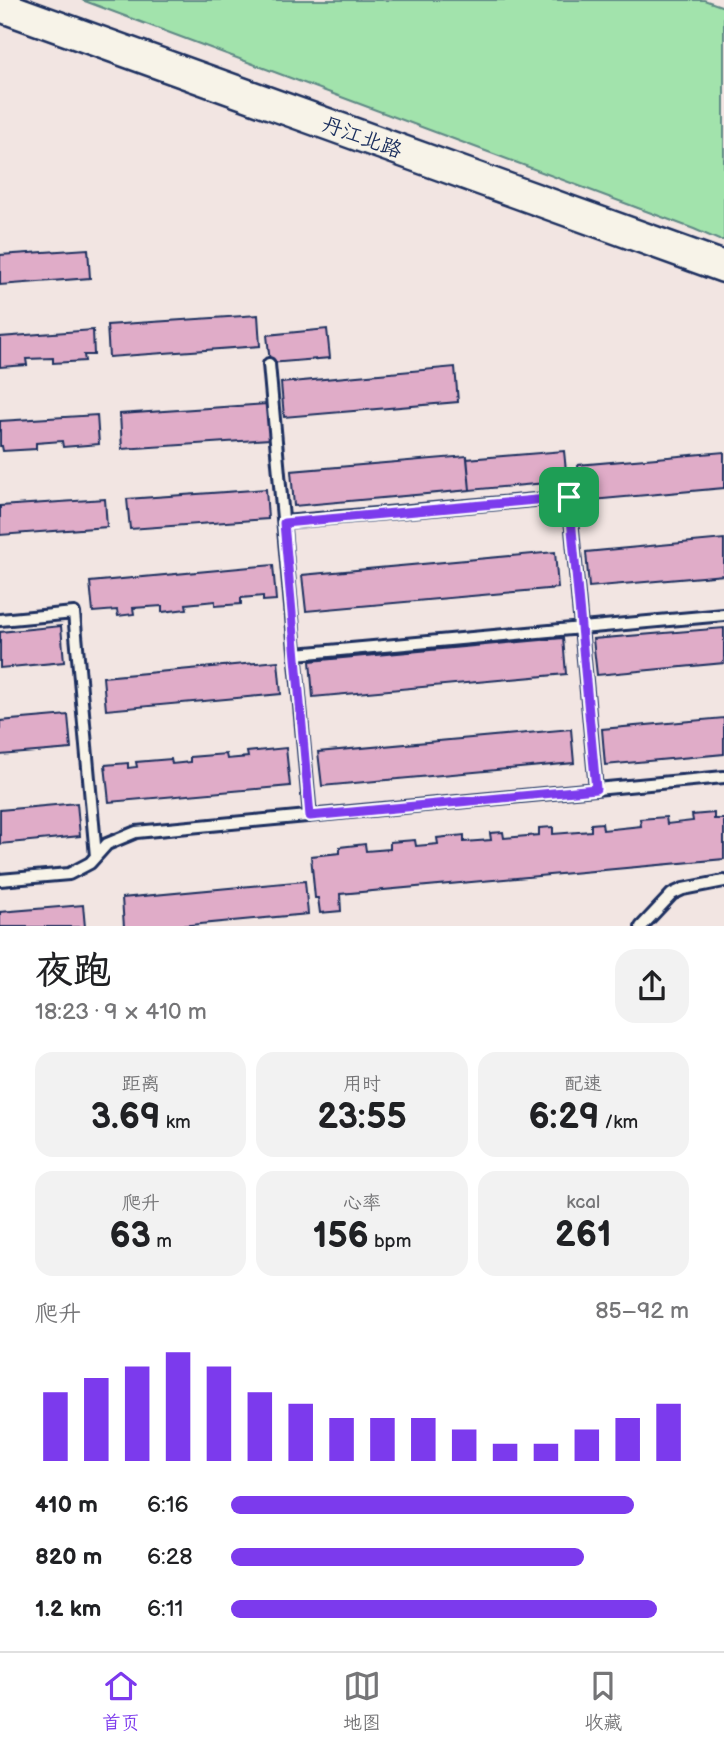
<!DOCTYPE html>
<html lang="zh">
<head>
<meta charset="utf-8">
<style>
  body { margin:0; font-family:"Balsamiq Sans","LXGW WenKai TC",sans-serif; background:#f2f2f2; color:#202124; height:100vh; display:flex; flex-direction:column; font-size:26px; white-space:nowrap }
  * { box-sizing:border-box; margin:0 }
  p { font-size:23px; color:#757577 }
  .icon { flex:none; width:38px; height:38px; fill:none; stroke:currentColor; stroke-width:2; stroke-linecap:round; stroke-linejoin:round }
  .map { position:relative; height:926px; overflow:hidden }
  .drawer { display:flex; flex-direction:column; background:#fff; flex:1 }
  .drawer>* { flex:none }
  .pin { position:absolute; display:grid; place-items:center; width:60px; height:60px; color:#fff; margin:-30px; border-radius:14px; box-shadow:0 4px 10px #0006 }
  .round { display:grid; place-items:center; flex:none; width:74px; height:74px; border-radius:21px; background:#f2f2f2 }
  .headline { display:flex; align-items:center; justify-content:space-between; height:119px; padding:0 35px }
  h1 { font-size:38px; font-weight:700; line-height:52px }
  .stats { display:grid; grid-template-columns:repeat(3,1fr); gap:10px; height:119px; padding:7px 35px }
  .stats div { display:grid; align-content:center; border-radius:18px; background:#f2f2f2; text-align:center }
  .stats b { font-size:35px; font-weight:700 }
  .stats small { font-size:19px; font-weight:400 }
  .stats p { font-size:19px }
  .chart { height:196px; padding:14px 35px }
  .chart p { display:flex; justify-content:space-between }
  .chart svg { width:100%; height:126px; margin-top:7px; stroke:#7c3aed; stroke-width:6 }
  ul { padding:0 35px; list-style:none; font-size:23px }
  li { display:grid; grid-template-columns:112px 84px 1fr; align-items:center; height:52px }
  li i { height:18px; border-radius:9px; background:#7c3aed }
  .tab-bar { display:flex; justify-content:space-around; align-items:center; height:98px; border-top:2px solid #e0e0e0; background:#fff; font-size:19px; color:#757577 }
  .tab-bar a { display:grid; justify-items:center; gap:4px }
  .tab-bar .current { color:#7c3aed }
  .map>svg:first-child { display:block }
  .green { fill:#a2e3ac; stroke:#5e8985; stroke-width:2 }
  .building { fill:#e0acc8; stroke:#1b2f5e; stroke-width:2 }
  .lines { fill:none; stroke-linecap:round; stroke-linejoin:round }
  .service-casing { stroke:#1b2f5e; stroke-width:16 }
  .secondary-casing { stroke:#1b2f5e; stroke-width:35 }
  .service { stroke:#f7f3e8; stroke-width:10 }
  .secondary { stroke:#f7f3e8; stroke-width:30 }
  .route-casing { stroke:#fff; stroke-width:14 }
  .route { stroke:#7c3aed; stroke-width:9 }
  .labels { text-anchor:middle; stroke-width:5; stroke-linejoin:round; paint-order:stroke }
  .street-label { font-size:21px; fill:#1b2f5e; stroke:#f7f3e8 }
</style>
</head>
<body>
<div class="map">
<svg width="724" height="927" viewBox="0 0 724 927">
  <rect width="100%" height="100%" fill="#f2e5e2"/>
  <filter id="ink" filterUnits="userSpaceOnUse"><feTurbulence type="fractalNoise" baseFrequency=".0143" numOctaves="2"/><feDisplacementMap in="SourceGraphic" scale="14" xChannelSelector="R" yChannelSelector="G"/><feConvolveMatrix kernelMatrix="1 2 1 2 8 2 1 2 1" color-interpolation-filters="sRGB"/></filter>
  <g filter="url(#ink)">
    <path class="green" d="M 82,0 L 704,0 L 724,7 L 724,240 L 719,240 L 694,229 Z"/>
    <path class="building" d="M 88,249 L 90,278 L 0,285 L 0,255 Z
      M 258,315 L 260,346 L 109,357 L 107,325 Z
      M 327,329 L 330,358 L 270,363 L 267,335 Z
      M 93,330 L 94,355 L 84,355 L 85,361 L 53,363 L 53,358 L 26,359 L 27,365 L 0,367 L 0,337 Z
      M 455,367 L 458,402 L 284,417 L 281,383 Z
      M 267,404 L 270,439 L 122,449 L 120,414 Z
      M 97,415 L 99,444 L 63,447 L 62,441 L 36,443 L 36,449 L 3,451 L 2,446 L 0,446 L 0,421 Z
      M 564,451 L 567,481 L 470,490 L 467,459 Z
      M 724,452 L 724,488 L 581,501 L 578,465 Z
      M 467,456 L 470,490 L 294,506 L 291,471 Z
      M 266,489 L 268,519 L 130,529 L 127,499 Z
      M 105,499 L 107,527 L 0,535 L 0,506 Z
      M 724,539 L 724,575 L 589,587 L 586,552 Z
      M 555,552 L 558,588 L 306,611 L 302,575 Z
      M 273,565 L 276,600 L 263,601 L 263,596 L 241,598 L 241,604 L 215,606 L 215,601 L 186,604 L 187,609 L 162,612 L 162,606 L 133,608 L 134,614 L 118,616 L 117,610 L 93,612 L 90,582 Z
      M 61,626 L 64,662 L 0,668 L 0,632 Z
      M 724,628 L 724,663 L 597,675 L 593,639 Z
      M 563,638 L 566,674 L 313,697 L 310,661 Z
      M 278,661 L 281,694 L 106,710 L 103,677 Z
      M 68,715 L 71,749 L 0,755 L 0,721 Z
      M 724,718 L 724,754 L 605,765 L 602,729 Z
      M 571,729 L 574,763 L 322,786 L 318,752 Z
      M 286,748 L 290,786 L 109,802 L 105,765 L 128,763 L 128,768 L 137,767 L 136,762 L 171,759 L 172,764 L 190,762 L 190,757 L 226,754 L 227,759 L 248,757 L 247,752 Z
      M 77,803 L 80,836 L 0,844 L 0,810 Z
      M 714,813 L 714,819 L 724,819 L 724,859 L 340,894 L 341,911 L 320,913 L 318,898 L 315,898 L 311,856 L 340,853 L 340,847 L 365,844 L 366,851 L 390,849 L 390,842 L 415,840 L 416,846 L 438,844 L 437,838 L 464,835 L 464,842 L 491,840 L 490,833 L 503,832 L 504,838 L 539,835 L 539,828 L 553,827 L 553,834 L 591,831 L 591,824 L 602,823 L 603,830 L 641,826 L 640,819 L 666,817 L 667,824 L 693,821 L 692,815 Z
      M 305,881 L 308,914 L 169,927 L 124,927 L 122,898 Z
      M 83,905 L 85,927 L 0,927 L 0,912 Z"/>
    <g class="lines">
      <g class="service-casing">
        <path id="service" d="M 269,364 L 310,816
          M 284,522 L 569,497 L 596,789
          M 0,620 L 74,613 L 96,856
          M 296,654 L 724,615
          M 0,880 L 69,874 L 90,863 L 107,844 L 136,832 L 724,777
          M 641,927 L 672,894 L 683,889 L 724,881"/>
      </g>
      <g class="secondary-casing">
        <path id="secondary" d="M 0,6 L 724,267"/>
      </g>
      <use href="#service" class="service"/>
      <use href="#secondary" class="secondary"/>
    </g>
  </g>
  <g class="lines" filter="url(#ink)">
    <g class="route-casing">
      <path id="route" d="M 569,497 L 596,789 L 310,816 L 284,523 Z"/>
    </g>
    <use href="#route" class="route"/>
  </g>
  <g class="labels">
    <g class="street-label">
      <text transform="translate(362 137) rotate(20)" y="7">丹江北路</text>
    </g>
  </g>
</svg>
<div class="pin" style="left:569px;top:497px;background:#1e9e55"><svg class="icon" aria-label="arrive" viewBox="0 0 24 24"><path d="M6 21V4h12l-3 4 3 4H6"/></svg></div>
</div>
<section class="drawer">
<div class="headline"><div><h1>夜跑</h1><p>18:23 · 9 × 410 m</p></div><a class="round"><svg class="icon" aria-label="share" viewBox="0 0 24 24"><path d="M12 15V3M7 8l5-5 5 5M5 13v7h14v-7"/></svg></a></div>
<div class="stats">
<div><p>距离</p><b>3.69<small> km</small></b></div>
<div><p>用时</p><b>23:55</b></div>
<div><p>配速</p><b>6:29<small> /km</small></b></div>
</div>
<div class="stats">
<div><p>爬升</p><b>63<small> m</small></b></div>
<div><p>心率</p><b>156<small> bpm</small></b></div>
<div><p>kcal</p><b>261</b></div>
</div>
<div class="chart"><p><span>爬升</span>85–92 m</p>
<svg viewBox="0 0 160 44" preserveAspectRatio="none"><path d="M5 44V20M15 44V15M25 44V11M35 44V6M45 44V11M55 44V20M65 44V24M75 44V29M85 44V29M95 44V29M105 44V33M115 44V38M125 44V38M135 44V33M145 44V29M155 44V24"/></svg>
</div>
<ul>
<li><b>410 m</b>6:16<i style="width:88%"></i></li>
<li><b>820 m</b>6:28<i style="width:77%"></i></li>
<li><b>1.2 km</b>6:11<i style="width:93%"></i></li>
</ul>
</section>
<nav class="tab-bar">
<a class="current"><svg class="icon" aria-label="home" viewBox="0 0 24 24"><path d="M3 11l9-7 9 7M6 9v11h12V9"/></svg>首页</a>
<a><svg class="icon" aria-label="map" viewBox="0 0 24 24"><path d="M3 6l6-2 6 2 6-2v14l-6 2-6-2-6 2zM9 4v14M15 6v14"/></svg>地图</a>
<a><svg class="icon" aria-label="saved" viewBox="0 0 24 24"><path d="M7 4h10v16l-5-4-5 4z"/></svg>收藏</a>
</nav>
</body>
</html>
